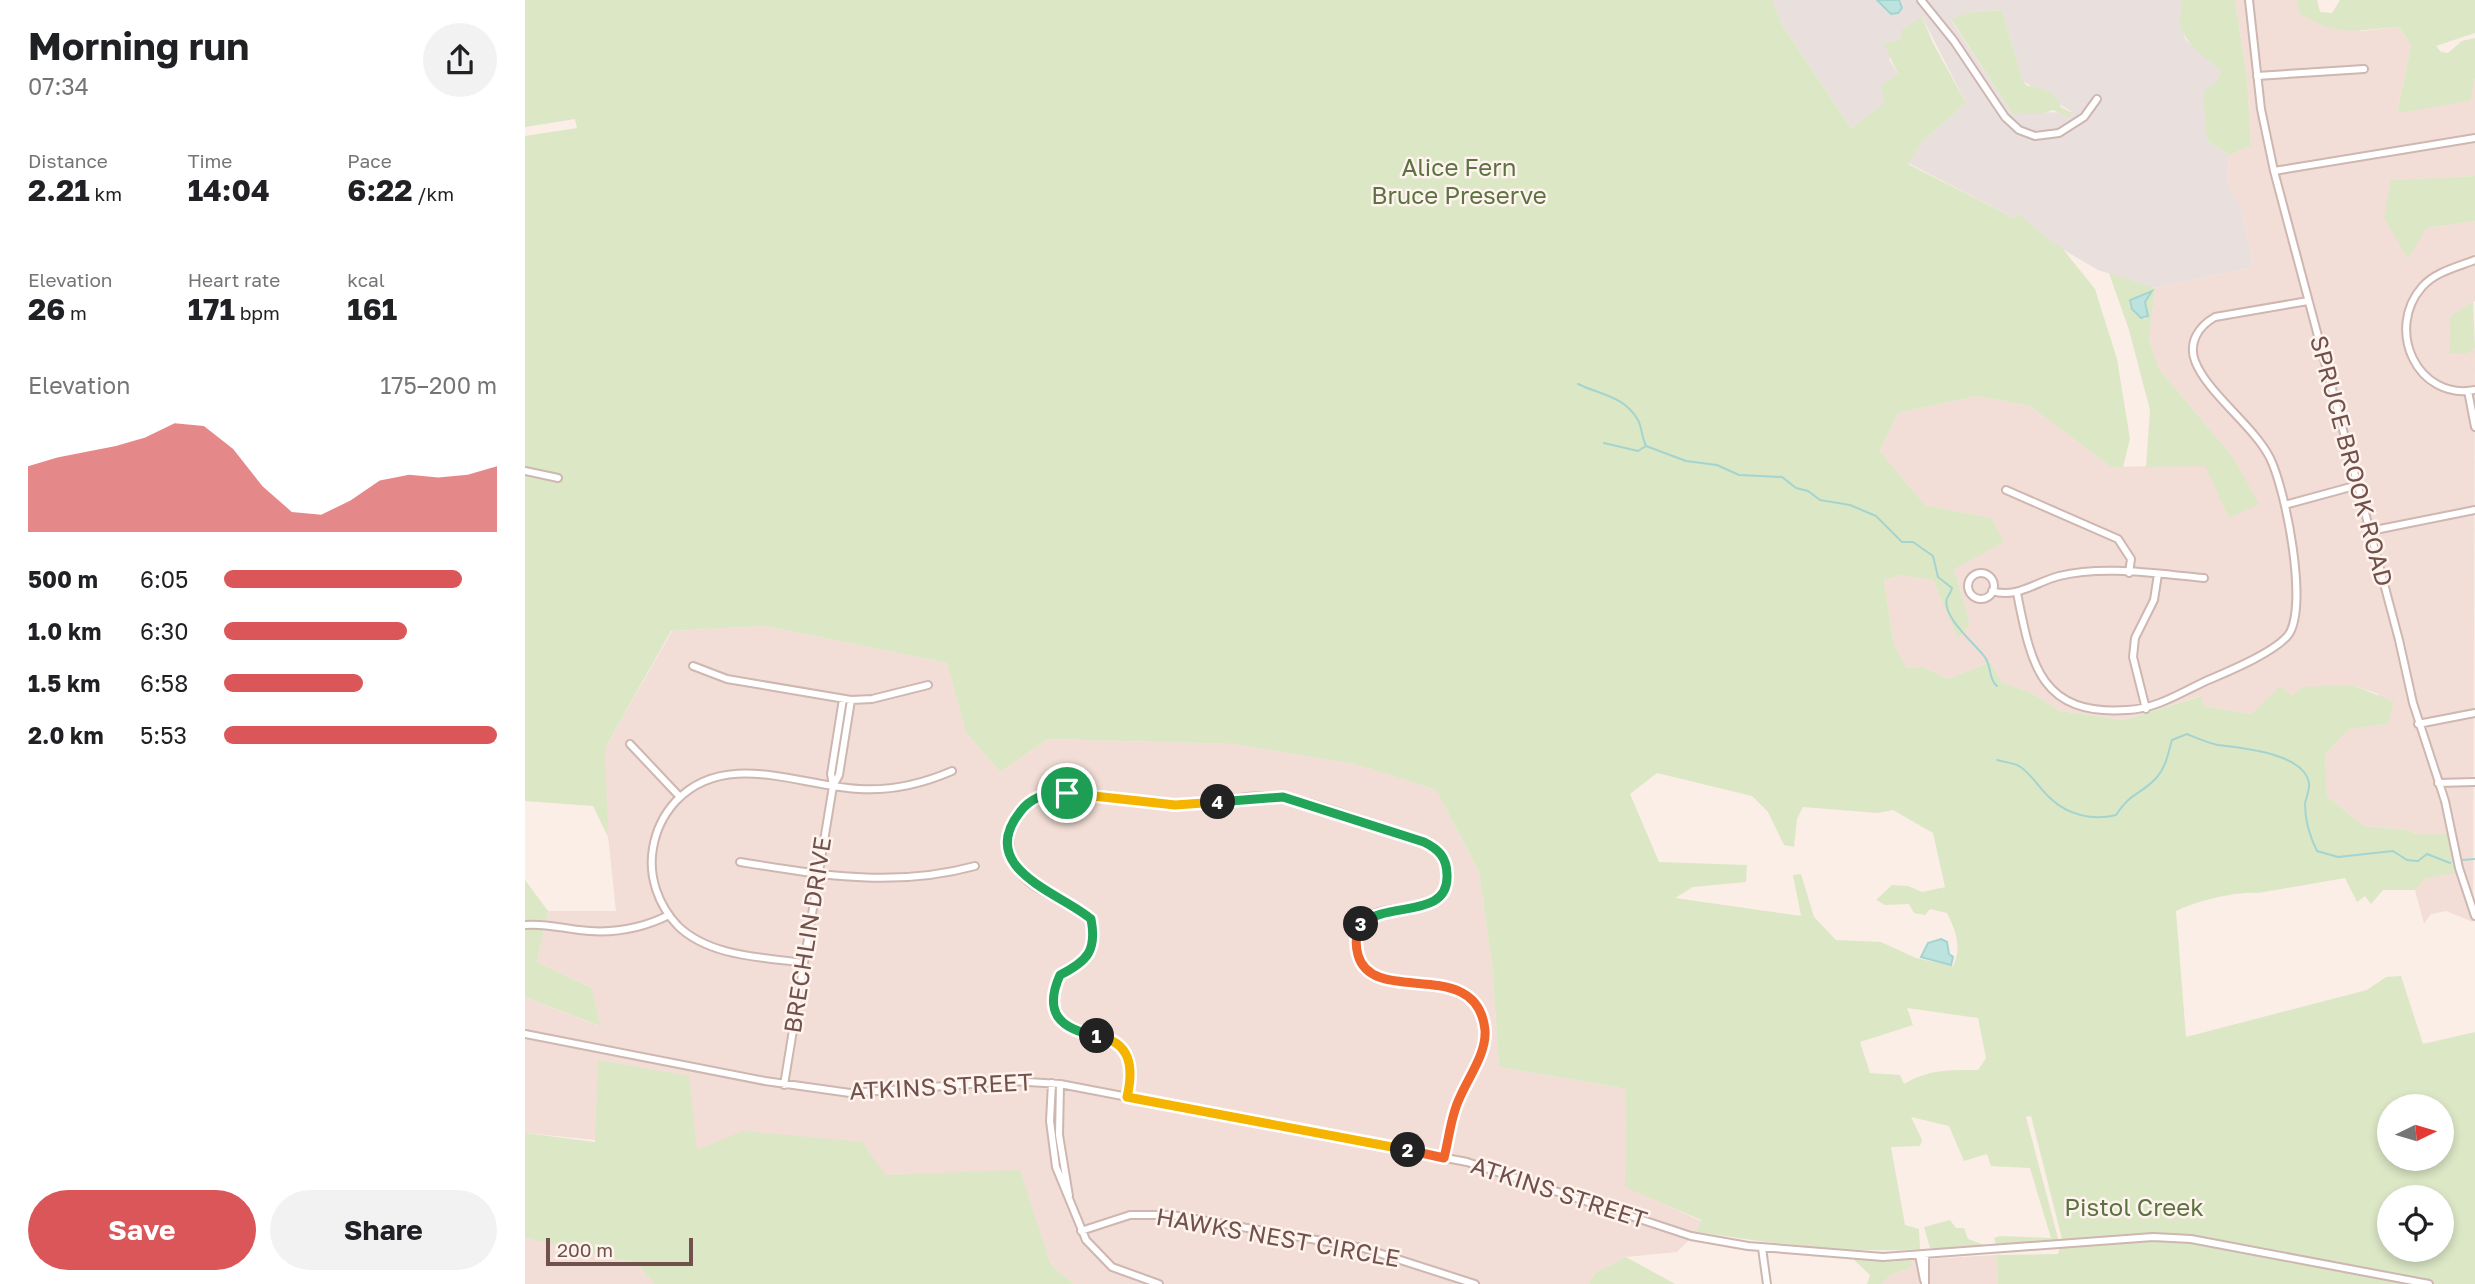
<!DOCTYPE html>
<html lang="en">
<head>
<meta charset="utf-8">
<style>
  body { margin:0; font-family:"Golos Text",sans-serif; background:#f2f2f2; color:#202124; height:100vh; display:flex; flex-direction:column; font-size:26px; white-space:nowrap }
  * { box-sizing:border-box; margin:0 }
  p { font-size:23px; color:#757577 }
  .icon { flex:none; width:38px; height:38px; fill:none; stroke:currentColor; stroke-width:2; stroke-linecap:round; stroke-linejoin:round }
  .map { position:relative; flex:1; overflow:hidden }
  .panel { display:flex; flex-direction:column; background:#fff; width:525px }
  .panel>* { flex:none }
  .needle { width:46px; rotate:85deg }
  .controls { position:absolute; left:1852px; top:1094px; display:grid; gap:14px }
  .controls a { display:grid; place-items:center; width:77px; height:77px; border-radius:50%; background:#fff; box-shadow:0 4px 10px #0003; font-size:35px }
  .scale { position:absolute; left:21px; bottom:18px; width:147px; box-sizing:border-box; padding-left:7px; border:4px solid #72514d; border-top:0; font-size:19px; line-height:24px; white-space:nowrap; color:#72514d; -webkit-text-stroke:5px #fef3ed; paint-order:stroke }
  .pin { position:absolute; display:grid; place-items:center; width:60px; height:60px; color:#fff; margin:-30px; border:4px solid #fff; border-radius:50%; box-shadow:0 2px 7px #0007 }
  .km { position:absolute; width:35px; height:35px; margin:-18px; border-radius:50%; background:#222; color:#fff; font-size:19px; line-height:35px; text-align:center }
  .round { display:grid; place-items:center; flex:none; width:74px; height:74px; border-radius:37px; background:#f2f2f2 }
  .summary { display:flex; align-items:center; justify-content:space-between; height:119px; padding:0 28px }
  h1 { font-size:38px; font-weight:700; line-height:52px }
  .stats { display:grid; grid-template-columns:repeat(3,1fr); gap:10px; height:119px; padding:7px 28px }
  .stats div { display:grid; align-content:center }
  .stats b { font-size:30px; font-weight:700 }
  .stats small { font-size:19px; font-weight:400 }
  .stats p { font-size:19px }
  .chart { height:196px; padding:14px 28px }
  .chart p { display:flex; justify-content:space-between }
  .chart svg { width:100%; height:126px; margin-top:7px; fill:#db5659; opacity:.7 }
  .primary-button { display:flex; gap:14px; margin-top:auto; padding:14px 28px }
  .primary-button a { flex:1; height:80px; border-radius:42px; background:#db5659; color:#fff; font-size:28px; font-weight:700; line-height:80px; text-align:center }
  .primary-button a+a { background:#f2f2f2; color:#202124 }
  ul { padding:0 28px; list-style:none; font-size:23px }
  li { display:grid; grid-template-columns:112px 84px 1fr; align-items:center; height:52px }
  li i { height:18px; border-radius:9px; background:#db5659 }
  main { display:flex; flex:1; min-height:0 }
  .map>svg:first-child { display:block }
  .residential { fill:#f2ded6 }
  .industrial { fill:#e9e0dd; fill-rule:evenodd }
  .green { fill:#dce7c6; fill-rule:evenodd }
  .water { fill:#bde3df; stroke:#a4d4d0; stroke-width:2 }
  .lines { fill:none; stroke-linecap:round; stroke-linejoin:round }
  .stream { stroke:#a4d4d0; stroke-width:2 }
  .minor-casing { stroke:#ceb6b1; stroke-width:10 }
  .minor { stroke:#fff; stroke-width:6 }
  .split-1-casing { stroke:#fff; stroke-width:14 }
  .split-2-casing { stroke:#fff; stroke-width:14 }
  .split-3-casing { stroke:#fff; stroke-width:14 }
  .split-4-casing { stroke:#fff; stroke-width:14 }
  .split-5-casing { stroke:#fff; stroke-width:14 }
  .split-1 { stroke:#22a559; stroke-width:9 }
  .split-2 { stroke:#f5b400; stroke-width:9 }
  .split-3 { stroke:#f0652b; stroke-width:9 }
  .split-4 { stroke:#22a559; stroke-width:9 }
  .split-5 { stroke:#f5b400; stroke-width:9 }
  .labels { text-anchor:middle; stroke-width:5; stroke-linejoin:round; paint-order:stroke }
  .park-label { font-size:24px; fill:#5d7243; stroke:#fef3ed }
  .street-label { font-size:24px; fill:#72514d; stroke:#fef3ed }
</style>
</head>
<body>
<main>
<section class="panel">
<div class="summary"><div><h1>Morning run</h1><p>07:34</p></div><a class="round"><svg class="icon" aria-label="share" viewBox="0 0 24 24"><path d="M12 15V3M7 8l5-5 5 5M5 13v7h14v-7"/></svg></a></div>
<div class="stats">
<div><p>Distance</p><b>2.21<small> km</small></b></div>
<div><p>Time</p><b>14:04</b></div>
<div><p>Pace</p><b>6:22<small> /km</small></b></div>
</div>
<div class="stats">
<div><p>Elevation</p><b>26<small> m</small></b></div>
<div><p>Heart rate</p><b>171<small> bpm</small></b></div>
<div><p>kcal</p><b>161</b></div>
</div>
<div class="chart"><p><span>Elevation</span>175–200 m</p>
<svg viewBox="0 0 160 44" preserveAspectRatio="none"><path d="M0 44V21L10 18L20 16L30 14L40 11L50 6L60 7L70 15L80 28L90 37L100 38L110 33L120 26L130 24L140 25L150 24L160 21V44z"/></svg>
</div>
<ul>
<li><b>500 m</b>6:05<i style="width:87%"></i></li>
<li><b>1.0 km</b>6:30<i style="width:67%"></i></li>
<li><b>1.5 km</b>6:58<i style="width:51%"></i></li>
<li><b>2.0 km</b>5:53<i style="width:100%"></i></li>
</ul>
<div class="primary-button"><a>Save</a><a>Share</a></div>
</section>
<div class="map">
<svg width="1950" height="1284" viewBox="0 0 1950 1284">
  <rect width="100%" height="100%" fill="#fbeee7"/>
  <path class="residential" d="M 1710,0 L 1772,0 L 1774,13 L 1837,31 L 1874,27 L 1886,45 L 1872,112 L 1944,101 L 1950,78 L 1950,176 L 1866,180 L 1901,228 L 1950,221 L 1950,301 L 1925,317 L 1924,352 L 1943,354 L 1950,348 L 1948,922 L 1921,911 L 1906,914 L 1899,924 L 1890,890 L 1901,878 L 1913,875 L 1922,834 L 1890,834 L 1883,830 L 1839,826 L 1802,796 L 1800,755 L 1824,729 L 1863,724 L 1853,694 L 1828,685 L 1767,696 L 1726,714 L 1679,706 L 1675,696 L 1599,720 L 1535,711 L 1507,693 L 1477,682 L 1465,662 L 1423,679 L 1399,667 L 1382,668 L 1369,645 L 1359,580 L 1376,575 L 1408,580 L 1433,637 L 1445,624 L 1429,569 L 1466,518 L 1400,505 L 1355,451 L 1373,413 L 1452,396 L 1505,406 L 1586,467 L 1681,465 L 1733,504 L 1708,457 L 1634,369 L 1624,339 L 1630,288 L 1729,267 L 1715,207 L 1702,183 L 1704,155 L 1726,146 L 1722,78 Z
    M 240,626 L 422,663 L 441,733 L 475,772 L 523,739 L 708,744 L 830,764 L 911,790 L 954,872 L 967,965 L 974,1067 L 1101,1089 L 1100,1186 L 1176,1221 L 1172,1232 L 1152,1252 L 1101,1257 L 1070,1273 L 1064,1284 L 549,1284 L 526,1265 L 495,1171 L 360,1175 L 172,1150 L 0,1133 L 0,997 L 74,1026 L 67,988 L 12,962 L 23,911 L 91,911 L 82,827 L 80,748 L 147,631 Z
    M 0,1238 L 113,1264 L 129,1284 L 0,1284 Z
    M 1471,1255 L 1473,1284 L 1356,1284 L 1367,1274 L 1386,1268 L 1386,1260 Z"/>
  <path class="industrial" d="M 1247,0 L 1656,0 L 1658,5 L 1655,20 L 1660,39 L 1696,71 L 1692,81 L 1682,140 L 1704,155 L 1702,183 L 1715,206 L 1729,267 L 1630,288 L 1573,270 L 1525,242 L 1494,214 L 1489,218 L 1383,163 L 1397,142 L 1441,103 L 1397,17 L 1376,39 L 1364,59 L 1373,74 L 1361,103 L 1326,128 L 1258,26 ZM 1477,10 L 1498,81 L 1547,112 L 1487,113 L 1426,20 L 1446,12 Z"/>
  <path class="green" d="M 0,0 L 1247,0 L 1258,26 L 1326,128 L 1360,103 L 1356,86 L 1373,74 L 1359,44 L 1376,39 L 1377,29 L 1397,17 L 1408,43 L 1441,103 L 1397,142 L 1383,164 L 1489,218 L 1493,213 L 1525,241 L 1537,248 L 1570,289 L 1592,359 L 1605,439 L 1598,467 L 1586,467 L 1505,406 L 1452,396 L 1373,413 L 1355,451 L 1400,505 L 1466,518 L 1479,542 L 1429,569 L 1445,624 L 1433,638 L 1408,580 L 1376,575 L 1359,580 L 1369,645 L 1382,668 L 1399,667 L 1423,679 L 1465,662 L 1477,682 L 1507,693 L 1535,711 L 1599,720 L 1676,696 L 1679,706 L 1726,714 L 1756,686 L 1767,696 L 1777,687 L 1828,685 L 1869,702 L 1863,724 L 1824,729 L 1800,755 L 1802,796 L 1839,826 L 1883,830 L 1890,834 L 1922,834 L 1930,873 L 1901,878 L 1890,890 L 1858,890 L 1846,904 L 1840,896 L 1832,902 L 1820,878 L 1733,893 C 1712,891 1671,901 1651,911 L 1661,1037 L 1842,990 L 1861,977 L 1876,976 L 1898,1044 L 1950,1032 L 1950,1284 L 1473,1284 L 1471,1255 L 1533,1254 L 1537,1239 L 1506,1116 L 1501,1117 L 1534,1242 L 1471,1244 L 1469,1238 L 1475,1236 L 1526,1238 L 1505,1168 L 1466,1166 L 1462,1154 L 1439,1161 L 1424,1126 L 1386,1117 L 1397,1140 L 1395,1146 L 1366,1147 L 1380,1225 L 1394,1229 L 1395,1249 C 1321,1254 1245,1243 1172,1232 L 1176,1220 L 1100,1187 L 1101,1089 L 974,1067 L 967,965 L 954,872 L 911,790 L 830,764 L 708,744 L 523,739 L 475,772 L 441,733 L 422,663 L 240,626 L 146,631 L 80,748 L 83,837 L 68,806 L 0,801 L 0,136 L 52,128 L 50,119 L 0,127 ZM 1132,773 L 1227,796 L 1243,812 L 1259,845 L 1269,847 L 1272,819 L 1278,807 L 1353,813 L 1368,810 L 1408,833 L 1420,887 L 1397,892 L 1383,886 L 1367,885 L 1351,900 L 1360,905 L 1384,904 L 1389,913 L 1400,915 L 1405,909 L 1422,913 C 1431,931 1437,948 1428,966 L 1391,958 L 1356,942 L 1311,940 L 1289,917 L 1276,874 L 1268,875 L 1276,916 L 1150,898 L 1168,887 L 1221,882 L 1222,865 L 1134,862 L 1105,794 ZM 1382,1008 L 1453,1018 L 1461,1058 L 1453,1070 C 1425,1070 1404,1069 1379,1084 L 1375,1075 L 1345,1073 L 1335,1042 L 1388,1025 ZM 1864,1106 L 1916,1106 L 1916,1158 L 1864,1158 ZM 1864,1197 L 1916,1197 L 1916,1250 L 1864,1250 Z
    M 1656,0 L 1710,0 L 1722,78 L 1726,146 L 1704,155 L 1682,140 L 1678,92 L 1692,81 L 1696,71 C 1681,57 1659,45 1655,23 C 1654,14 1659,8 1656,0 Z
    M 1772,0 L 1792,0 L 1795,12 L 1807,13 L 1815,0 L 1950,0 L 1950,33 L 1911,46 L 1916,52 L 1923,53 L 1937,41 L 1950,38 L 1950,78 L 1945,101 L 1872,113 L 1886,45 L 1874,27 C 1829,30 1814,38 1774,13 Z
    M 1477,10 L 1498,81 L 1502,86 C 1518,87 1530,92 1536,107 L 1547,113 L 1542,117 L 1528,110 L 1517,114 L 1487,113 L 1426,19 L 1446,12 Z
    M 1950,176 L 1950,221 L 1901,228 L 1883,259 L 1859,217 L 1866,180 Z
    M 1584,273 L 1630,288 L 1624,339 L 1634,369 L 1708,457 L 1734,504 L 1704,518 L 1680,466 L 1621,467 L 1625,410 L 1604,330 ZM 1625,292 L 1620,302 L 1622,318 L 1619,319 L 1607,309 L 1605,302 Z
    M 1948,301 L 1950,348 L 1943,354 L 1924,353 L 1925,317 Z
    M 0,880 L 23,911 L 12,962 L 67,988 L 75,1026 L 0,997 Z
    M 73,1060 L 164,1076 L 172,1150 L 218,1131 L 337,1142 L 360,1175 L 495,1170 L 526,1265 L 549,1284 L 129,1284 L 113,1264 L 0,1238 L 0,1133 L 70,1142 Z
    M 1425,1220 L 1431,1228 L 1439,1228 L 1443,1239 L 1459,1245 L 1453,1248 C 1437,1244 1422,1251 1405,1248 L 1399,1227 Z
    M 1101,1257 L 1150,1284 L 1064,1284 L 1070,1273 Z
    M 1329,1260 L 1386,1260 L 1386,1268 L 1367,1274 L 1356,1284 L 1342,1284 L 1345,1275 Z"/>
  <path class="water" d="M 1352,0 L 1374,0 L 1377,8 L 1373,13 L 1366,14 Z
    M 1627,291 L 1620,302 L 1623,316 L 1616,318 L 1607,309 L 1605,300 Z
    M 1416,939 L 1422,942 L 1424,954 L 1428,957 L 1426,965 L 1396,957 L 1403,943 Z"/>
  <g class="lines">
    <path class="stream" d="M 1053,384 C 1076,395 1099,396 1113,420 C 1117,428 1117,438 1121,446
      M 1079,443 L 1113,451 L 1121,446 L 1161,461 L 1192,465 L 1214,475 L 1257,477 L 1271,488 L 1283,491 L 1295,500 L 1325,505 L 1351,516 L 1377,542 L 1388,542 L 1408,556 L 1413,577 L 1427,588 C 1426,592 1424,595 1422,598 C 1416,616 1450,644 1459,656 C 1467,665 1463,679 1472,686
      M 1472,760 C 1479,762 1488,763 1494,766 C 1506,773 1514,788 1525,798 C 1543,815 1567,821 1591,815 C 1605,792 1618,794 1632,777 C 1641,767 1643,753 1647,740 L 1662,734 C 1672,738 1683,743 1693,745 C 1716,748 1779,753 1784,783 C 1785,790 1781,797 1780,804 C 1780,820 1785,837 1792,851 L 1813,857 L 1868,851 L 1882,860 L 1893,861 L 1902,854 L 1925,863
      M 1937,860 L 1950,859"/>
    <g class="minor-casing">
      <path id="minor" d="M 1396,0 L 1429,41 L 1480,117 L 1494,130 L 1510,136 L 1534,133 L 1559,117 L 1572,99
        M 1724,0 L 1736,109 L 1749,171 L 1874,640 L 1888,703 L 1920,801 L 1934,868 L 1950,916
        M 1732,76 L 1839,69
        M 1749,171 L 1950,138
        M 1950,260 C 1932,267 1910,272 1897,287 C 1860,329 1892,401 1950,390
        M 1943,391 L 1950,427
        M 0,471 L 33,478
        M 1481,490 L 1593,539 L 1606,559 L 1604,573
        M 1760,505 L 1833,485
        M 1845,531 L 1950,510
        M1443 586a13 13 0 1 1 26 0a13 13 0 1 1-26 0Z
        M 1467,591 C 1491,599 1511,582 1534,576 C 1580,565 1632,574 1679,578
        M 1492,593 C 1506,664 1515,716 1602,710 C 1631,709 1655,693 1681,681 C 1702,672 1751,652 1764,634 C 1783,604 1761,491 1745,458 C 1729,426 1682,393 1670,361 C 1663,342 1674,326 1690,317 L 1783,301
        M 168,666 L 202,679 L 326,700 L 347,699 L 403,685
        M 1621,709 L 1608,657 L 1610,638 L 1629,600 L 1633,574
        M 1893,724 L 1950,713
        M 105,744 L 155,797
        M 1913,783 L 1950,782
        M 308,786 L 314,775 L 326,700
        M 215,862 C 296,875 370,888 450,866
        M 0,925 C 19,923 36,928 54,930 C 85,934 116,929 144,915
        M 279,963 C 238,957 185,957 153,926 C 133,905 123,876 128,848 C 131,830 139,814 151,801 C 200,749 274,786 334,789 C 367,791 397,784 427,771
        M 0,1034 L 240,1081 L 325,1093 L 488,1081 L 535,1084 L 942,1162 L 1166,1236 L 1223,1246 L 1358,1257 L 1628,1237 L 1666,1239 L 1904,1284
        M 527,1083 L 525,1121 L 531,1167 L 561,1240 L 587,1267 L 634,1284
        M 535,1084 L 534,1135 L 544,1196
        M 259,1085 L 308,786 L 306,774 L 318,699
        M 602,1097 C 606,1082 611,1063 600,1049 C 578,1021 504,1046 535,975 C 563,961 572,950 567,919 C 545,901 508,893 492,869 C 484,855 482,838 488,823 C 509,770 607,803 651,805 C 685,806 723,792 757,797 C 799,804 856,828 899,842 C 913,849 922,856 922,873 C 924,917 874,902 849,914 C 835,921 830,935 832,949 C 841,1004 922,965 949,1002 C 973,1037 945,1068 933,1101 C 927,1119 924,1139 920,1158
        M 556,1231 L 605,1215 L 647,1215 L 838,1248 L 950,1284
        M 1237,1248 L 1242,1284
        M 1394,1255 L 1399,1280
        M 1400,1284 L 1400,1254"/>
    </g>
    <use href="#minor" class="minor"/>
  </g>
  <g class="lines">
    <g class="split-1-casing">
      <path id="split-1" d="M 542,793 C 524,792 507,796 495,812 C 450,869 536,893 566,919 C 572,950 563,961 535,975 C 518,1013 535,1029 572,1036"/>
    </g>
    <g class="split-2-casing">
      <path id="split-2" d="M 572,1036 C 606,1042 609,1067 602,1097 L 883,1150"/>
    </g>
    <g class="split-3-casing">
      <path id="split-3" d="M 836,924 C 831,933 830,944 833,955 C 848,1008 952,954 960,1030 C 962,1057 937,1085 930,1110 C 925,1125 923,1142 919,1158 L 883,1150"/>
    </g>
    <g class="split-4-casing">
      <path id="split-4" d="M 693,802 L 758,797 L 899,842 C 913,849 922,857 922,875 C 924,919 863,901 836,924"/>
    </g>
    <g class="split-5-casing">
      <path id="split-5" d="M 542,793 L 650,805 L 693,802"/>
    </g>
    <use href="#split-1" class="split-1"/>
    <use href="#split-2" class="split-2"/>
    <use href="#split-3" class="split-3"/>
    <use href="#split-4" class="split-4"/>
    <use href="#split-5" class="split-5"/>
  </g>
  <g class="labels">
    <g class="park-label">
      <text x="934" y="176">Alice Fern<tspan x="934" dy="28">Bruce Preserve</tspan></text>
      <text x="1609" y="1216">Pistol Creek</text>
    </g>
    <g class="street-label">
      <text transform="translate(1826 461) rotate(75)" y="8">SPRUCE BROOK ROAD</text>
      <text transform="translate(283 935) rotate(-81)" y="8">BRECHLIN DRIVE</text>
      <text transform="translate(416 1087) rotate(-3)" y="8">ATKINS STREET</text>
      <text transform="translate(1034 1193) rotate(18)" y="8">ATKINS STREET</text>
      <text transform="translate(753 1238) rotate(10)" y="8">HAWKS NEST CIRCLE</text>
    </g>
  </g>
</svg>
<div class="controls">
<a><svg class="needle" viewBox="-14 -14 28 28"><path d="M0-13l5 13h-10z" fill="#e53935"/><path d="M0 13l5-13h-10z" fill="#757577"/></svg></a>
<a><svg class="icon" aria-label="locate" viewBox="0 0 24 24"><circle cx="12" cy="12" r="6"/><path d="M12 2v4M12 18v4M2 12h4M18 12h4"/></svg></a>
</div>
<div class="scale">200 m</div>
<div class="pin" style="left:542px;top:793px;background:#1e9e55"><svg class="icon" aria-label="arrive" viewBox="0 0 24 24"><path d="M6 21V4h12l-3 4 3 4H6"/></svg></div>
<b class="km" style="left:572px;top:1036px">1</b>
<b class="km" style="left:883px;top:1150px">2</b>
<b class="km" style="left:836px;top:924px">3</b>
<b class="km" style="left:693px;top:802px">4</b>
</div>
</main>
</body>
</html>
